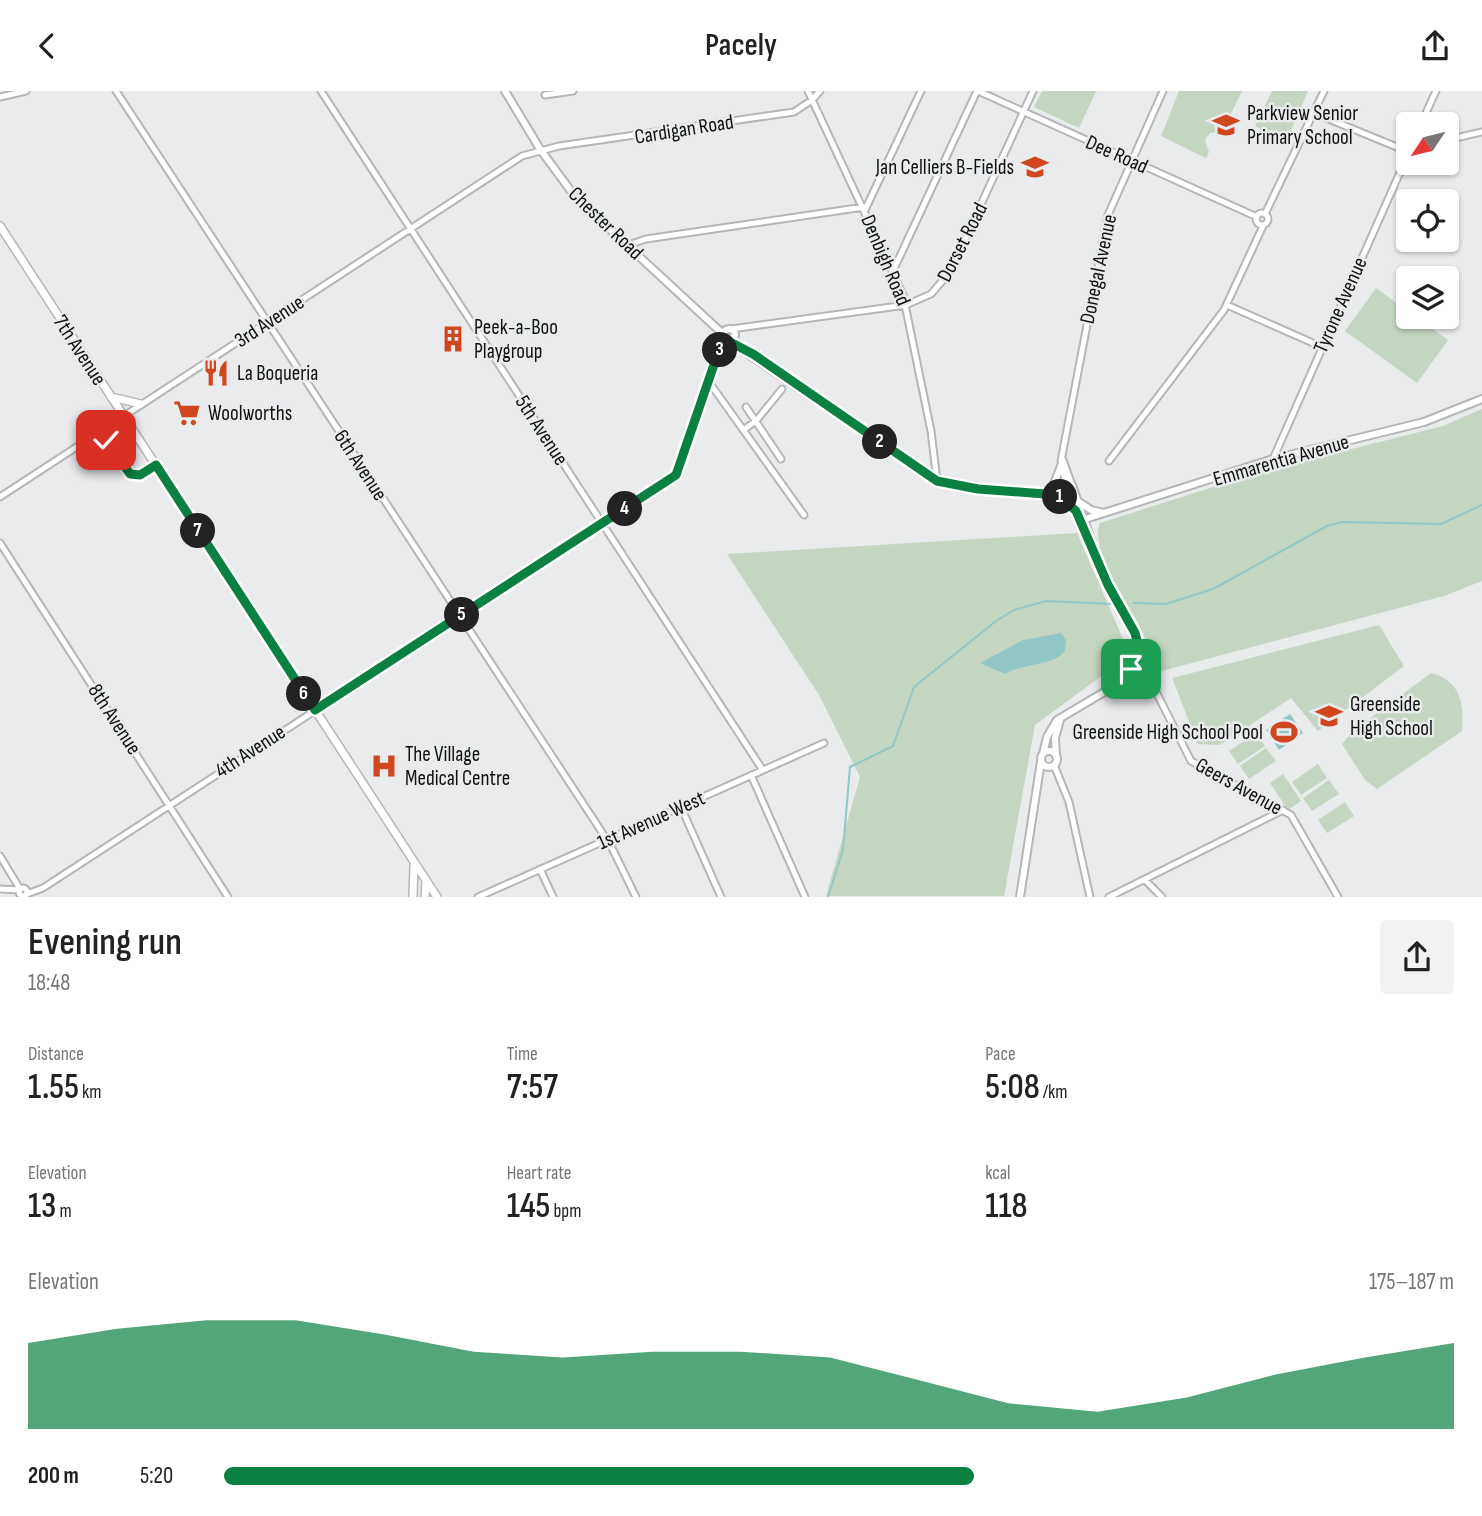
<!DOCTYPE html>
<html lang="en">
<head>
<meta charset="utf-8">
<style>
  body { margin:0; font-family:"Sofia Sans Condensed",sans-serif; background:#f2f2f2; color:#222; height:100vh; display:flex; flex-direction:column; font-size:26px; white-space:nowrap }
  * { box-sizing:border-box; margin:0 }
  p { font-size:23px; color:#767676 }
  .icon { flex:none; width:38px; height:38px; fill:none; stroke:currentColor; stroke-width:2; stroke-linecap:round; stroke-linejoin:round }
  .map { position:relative; height:806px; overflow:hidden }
  .side { display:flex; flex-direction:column; background:#fff; flex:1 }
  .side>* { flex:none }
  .needle { width:46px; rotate:235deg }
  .fabs { position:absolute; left:1396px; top:21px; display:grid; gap:14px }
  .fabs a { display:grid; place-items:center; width:63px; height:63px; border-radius:7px; background:#fff; box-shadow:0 2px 5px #0004; font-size:35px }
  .pin { position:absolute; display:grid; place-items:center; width:60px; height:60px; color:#fff; margin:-30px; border-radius:14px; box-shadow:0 4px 10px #0006 }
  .km { position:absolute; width:35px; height:35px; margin:-18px; border-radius:50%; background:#222; color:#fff; font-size:19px; line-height:35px; text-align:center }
  .round { display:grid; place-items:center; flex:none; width:74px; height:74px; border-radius:7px; background:#f2f2f2 }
  .headline { display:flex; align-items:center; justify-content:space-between; height:119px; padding:0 28px }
  h1 { font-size:38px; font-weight:600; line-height:52px }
  .stats { display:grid; grid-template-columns:repeat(3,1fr); gap:10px; height:119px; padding:7px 28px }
  .stats div { display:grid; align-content:center }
  .stats b { font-size:35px; font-weight:600 }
  .stats small { font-size:19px; font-weight:400 }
  .stats p { font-size:19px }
  .chart { height:196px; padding:14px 28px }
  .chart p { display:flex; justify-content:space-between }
  .chart svg { width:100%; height:126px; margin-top:7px; fill:#0b8043; opacity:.7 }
  ul { padding:0 28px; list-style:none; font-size:23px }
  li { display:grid; grid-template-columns:112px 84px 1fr; align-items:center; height:52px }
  li i { height:18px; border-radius:9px; background:#0b8043 }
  header { display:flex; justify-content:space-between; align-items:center; height:91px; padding:0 28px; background:#fff; font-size:32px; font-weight:600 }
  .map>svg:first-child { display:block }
  .green { fill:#c4d6c2 }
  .water { fill:#93c6c7 }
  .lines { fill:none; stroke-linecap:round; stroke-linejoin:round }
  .stream { stroke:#93c6c7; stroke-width:2 }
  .minor-casing { stroke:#b5b6b8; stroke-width:9 }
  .tertiary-casing { stroke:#b5b6b8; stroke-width:10 }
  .secondary-casing { stroke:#b5b6b8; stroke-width:10 }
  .minor { stroke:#fff; stroke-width:5 }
  .tertiary { stroke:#fff; stroke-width:6 }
  .secondary { stroke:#fff; stroke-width:7 }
  .route-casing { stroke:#fff; stroke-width:14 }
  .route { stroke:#0b8043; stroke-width:9 }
  .labels { text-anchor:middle; stroke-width:5; stroke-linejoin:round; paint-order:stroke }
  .poi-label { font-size:21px; fill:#0f1010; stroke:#e9ebed; text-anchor:start }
  .street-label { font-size:21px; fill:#0f1010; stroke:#e9ebed }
</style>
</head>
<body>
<header><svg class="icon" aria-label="back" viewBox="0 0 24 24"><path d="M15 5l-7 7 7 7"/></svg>Pacely<svg class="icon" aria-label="share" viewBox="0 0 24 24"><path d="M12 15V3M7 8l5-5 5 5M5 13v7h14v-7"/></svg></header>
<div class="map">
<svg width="1482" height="806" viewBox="0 0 1482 806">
  <rect width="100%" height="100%" fill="#e9ebed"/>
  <path class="green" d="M 1042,0 L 1096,0 L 1079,37 L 1034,16 Z
    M 1179,0 L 1242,0 L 1226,33 L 1223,32 L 1218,41 L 1210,42 L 1205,49 L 1209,61 L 1206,67 L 1161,45 Z
    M 1272,0 L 1308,0 L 1286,51 L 1255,35 Z
    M 1376,197 L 1409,221 L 1409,226 L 1416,226 L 1448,249 L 1417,292 L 1345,240 Z
    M 1482,318 L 1482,490 L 1444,505 L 1158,581 C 1152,566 1147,550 1140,536 C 1128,512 1089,459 1100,432 L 1260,381 L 1443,335 Z
    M 1077,442 L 1130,564 L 1035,634 L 1004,805 L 826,805 L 860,686 L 819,604 L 727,463 Z
    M 1379,534 L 1404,575 L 1318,640 L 1291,607 L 1220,654 L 1198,653 L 1172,587 Z
    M 1431,582 C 1461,590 1464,612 1462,640 L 1377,698 L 1365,689 L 1342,653 L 1353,640 Z
    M 1256,642 L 1265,655 L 1238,673 L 1229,660 Z
    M 1266,657 L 1276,670 L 1249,688 L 1240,675 Z
    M 1318,673 L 1327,687 L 1301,704 L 1292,691 Z
    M 1283,683 L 1301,710 L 1288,719 L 1270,692 Z
    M 1329,689 L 1339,703 L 1312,720 L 1303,707 Z
    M 1345,711 L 1354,725 L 1327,742 L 1318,729 Z"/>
  <path class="water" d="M 1061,542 L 1066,549 L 1065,559 C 1056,575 1023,572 1005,583 L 980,572 L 1023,549 Z
    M 1290,623 L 1303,642 L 1279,659 L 1266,639 Z"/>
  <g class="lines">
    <path class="stream" d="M 1134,512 L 1166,513 L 1213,498 L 1327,435 L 1341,431 L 1441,433 L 1482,414
      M 828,806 L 843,759 L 850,676 L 893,655 L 914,596 L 996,530 L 1014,519 L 1046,510 L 1110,513"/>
    <g class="minor-casing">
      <path id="minor" d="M 116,0 L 611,755 L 636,806
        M 321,0 L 762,678
        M 808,0 L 903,204 L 931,340 L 937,390
        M 978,0 L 1257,126
        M 545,4 L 573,0
        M 0,6 L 26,0
        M 1314,22 L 1409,61
        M 1421,33 L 1436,0
        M 1447,49 L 1482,41
        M 865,119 L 921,0
        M1256 128a6 6 0 1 1 12 0a6 6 0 1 1-12 0Z
        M 1265,123 L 1324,0
        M 628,154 L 646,148 L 864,116
        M 893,180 L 977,0
        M 1227,214 L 1322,256
        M 731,238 L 906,214 L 931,203 L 950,181 L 1033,0
        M 709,291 L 804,424
        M 746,316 L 781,368
        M 743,339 L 756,330 L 782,298
        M 100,340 L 130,383 L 140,384 L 156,374
        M 1273,368 L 1409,61
        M 1063,369 L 1072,394
        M 1109,370 L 1224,219 L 1263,135
        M 1066,395 L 1061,370 L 1108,124 L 1163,0
        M 0,406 L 522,65 L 559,55 L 794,21 L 812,9 L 820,0
        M 0,452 L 228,806
        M 1146,581 L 1191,670 L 1291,724 L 1338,806
        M 1054,674 L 1069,711 L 1090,806
        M 751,684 L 805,806
        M 681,716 L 721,806
        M 0,765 L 20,798
        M 540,778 L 553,806
        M 1145,789 L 1162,806
        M19 801a4 4 0 1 1 8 0a4 4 0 1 1-8 0Z
        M 0,798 L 20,799
        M 27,803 L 43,797 L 672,387 L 680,379 L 723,247
        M 478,806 L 824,652
        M 1109,806 L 1283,719"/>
    </g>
    <g class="tertiary-casing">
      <path id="tertiary" d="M 505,0 L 540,58 L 576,107 L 723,243
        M723 244a6 6 0 1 1 12 0a6 6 0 1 1-12 0Z
        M 730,251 L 937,390 L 1038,404 L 1054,405 L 1073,399
        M 1066,395 L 1083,442 L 1130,532 L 1144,573
        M 1051,400 L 1061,375
        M 1044,403 L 1072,394 L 1092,452
        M 1057,404 L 1074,419
        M 1079,411 L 1091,419 L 1104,422
        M 1079,430 L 1273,368 L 1424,331 L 1482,308
        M1131 578a8 8 0 1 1 16 0a8 8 0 1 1-16 0Z
        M1041 668a8 8 0 1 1 16 0a8 8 0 1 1-16 0Z
        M 1043,663 L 1047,646 L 1057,629 L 1133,584
        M 1056,665 L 1055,647 L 1060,629
        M 1020,806 L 1041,670"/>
    </g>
    <g class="secondary-casing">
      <path id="secondary" d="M 0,135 L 437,806
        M 111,306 L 141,313
        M 413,806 L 414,775
        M 425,806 L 426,791"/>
    </g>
    <use href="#minor" class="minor"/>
    <use href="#tertiary" class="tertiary"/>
    <use href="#secondary" class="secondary"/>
  </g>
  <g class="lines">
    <g class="route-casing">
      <path id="route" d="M 106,349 L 130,383 L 140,384 L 156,374 L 315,619 L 676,384 L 718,262 L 730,251 L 753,263 L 937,390 L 978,398 L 1058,404 L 1063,408 L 1076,420 L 1108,494 L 1135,542 L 1139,557 L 1131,578"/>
    </g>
    <use href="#route" class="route"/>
  </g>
  <defs>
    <g id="school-bare" transform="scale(2.1)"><path d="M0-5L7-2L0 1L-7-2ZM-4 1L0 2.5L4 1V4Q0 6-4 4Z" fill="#cf461f" stroke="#e9ebed" stroke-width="2.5" paint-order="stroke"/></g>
    <g id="building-bare" transform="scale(2.1)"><path d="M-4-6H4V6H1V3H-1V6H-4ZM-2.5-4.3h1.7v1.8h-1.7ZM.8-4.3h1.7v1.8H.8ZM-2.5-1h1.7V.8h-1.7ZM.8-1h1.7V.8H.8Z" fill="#cf461f" stroke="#e9ebed" stroke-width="2.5" paint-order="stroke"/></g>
    <g id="restaurant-bare" transform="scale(2.1)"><path d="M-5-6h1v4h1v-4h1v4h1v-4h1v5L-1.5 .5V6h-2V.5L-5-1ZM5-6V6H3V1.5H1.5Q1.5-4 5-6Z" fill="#cf461f" stroke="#e9ebed" stroke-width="2.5" paint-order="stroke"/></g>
    <g id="supermarket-bare" transform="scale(2.1)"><path d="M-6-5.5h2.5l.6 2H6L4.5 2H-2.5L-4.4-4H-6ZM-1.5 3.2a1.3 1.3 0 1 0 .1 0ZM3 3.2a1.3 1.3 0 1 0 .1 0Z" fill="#cf461f" stroke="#e9ebed" stroke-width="2.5" paint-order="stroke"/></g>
    <g id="stadium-bare" transform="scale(2.1)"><path d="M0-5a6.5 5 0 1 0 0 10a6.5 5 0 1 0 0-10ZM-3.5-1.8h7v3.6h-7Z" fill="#cf461f" stroke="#e9ebed" stroke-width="2.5" paint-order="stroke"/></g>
    <g id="hospital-bare" transform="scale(2.1)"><path d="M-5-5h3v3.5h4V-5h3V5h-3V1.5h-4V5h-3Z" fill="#cf461f" stroke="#e9ebed" stroke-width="2.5" paint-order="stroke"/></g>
  </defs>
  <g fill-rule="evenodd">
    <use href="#school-bare" x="1226" y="34"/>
    <use href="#school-bare" x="1035" y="76"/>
    <use href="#building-bare" x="453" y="248"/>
    <use href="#restaurant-bare" x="216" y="282"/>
    <use href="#supermarket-bare" x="187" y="322"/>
    <use href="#school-bare" x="1329" y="625"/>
    <use href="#stadium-bare" x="1284" y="641"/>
    <use href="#hospital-bare" x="384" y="675"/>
  </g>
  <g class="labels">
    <g class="poi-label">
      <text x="1247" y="29">Parkview Senior<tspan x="1247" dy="24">Primary School</tspan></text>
      <text x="1014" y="83" text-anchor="end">Jan Celliers B-Fields</text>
      <text x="474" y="243">Peek-a-Boo<tspan x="474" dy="24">Playgroup</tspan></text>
      <text x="237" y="289">La Boqueria</text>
      <text x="208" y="329">Woolworths</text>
      <text x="1350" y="620">Greenside<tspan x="1350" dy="24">High School</tspan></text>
      <text x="1263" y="648" text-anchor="end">Greenside High School Pool</text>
      <text x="405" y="670">The Village<tspan x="405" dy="24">Medical Centre</tspan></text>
    </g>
    <g class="street-label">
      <text transform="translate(684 38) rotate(-9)" y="7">Cardigan Road</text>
      <text transform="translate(1117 63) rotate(24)" y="7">Dee Road</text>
      <text transform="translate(606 132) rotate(44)" y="7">Chester Road</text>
      <text transform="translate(962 151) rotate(-63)" y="7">Dorset Road</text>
      <text transform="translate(886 169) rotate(67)" y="7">Denbigh Road</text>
      <text transform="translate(1098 178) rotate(-78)" y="7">Donegal Avenue</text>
      <text transform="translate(1340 214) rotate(-66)" y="7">Tyrone Avenue</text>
      <text transform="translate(269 230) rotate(-33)" y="7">3rd Avenue</text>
      <text transform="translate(80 259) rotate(57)" y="7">7th Avenue</text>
      <text transform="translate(542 339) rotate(57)" y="7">5th Avenue</text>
      <text transform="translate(1281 369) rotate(-16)" y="7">Emmarentia Avenue</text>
      <text transform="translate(361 374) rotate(57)" y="7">6th Avenue</text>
      <text transform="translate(115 628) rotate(57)" y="7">8th Avenue</text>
      <text transform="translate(250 660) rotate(-33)" y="7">4th Avenue</text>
      <text transform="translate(1239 695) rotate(29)" y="7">Geers Avenue</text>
      <text transform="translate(651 729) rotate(-24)" y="7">1st Avenue West</text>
    </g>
  </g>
</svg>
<div class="fabs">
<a><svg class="needle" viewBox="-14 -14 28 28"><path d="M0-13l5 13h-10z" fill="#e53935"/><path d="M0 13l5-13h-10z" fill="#767676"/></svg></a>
<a><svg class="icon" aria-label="locate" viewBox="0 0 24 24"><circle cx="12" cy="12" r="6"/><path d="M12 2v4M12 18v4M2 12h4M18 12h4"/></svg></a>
<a><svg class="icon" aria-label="layers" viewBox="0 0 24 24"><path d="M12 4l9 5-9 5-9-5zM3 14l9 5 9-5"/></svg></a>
</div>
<div class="pin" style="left:1131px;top:578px;background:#1e9e55"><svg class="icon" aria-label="arrive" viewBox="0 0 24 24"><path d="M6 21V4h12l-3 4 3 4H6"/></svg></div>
<div class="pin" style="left:106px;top:349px;background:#d93025"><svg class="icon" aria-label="check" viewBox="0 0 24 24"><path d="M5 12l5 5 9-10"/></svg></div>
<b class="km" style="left:1060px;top:406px">1</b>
<b class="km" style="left:880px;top:351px">2</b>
<b class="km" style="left:720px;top:259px">3</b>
<b class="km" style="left:625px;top:418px">4</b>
<b class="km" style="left:462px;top:524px">5</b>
<b class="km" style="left:304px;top:603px">6</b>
<b class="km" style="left:198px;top:440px">7</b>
</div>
<section class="side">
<div class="headline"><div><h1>Evening run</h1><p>18:48</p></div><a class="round"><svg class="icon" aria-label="share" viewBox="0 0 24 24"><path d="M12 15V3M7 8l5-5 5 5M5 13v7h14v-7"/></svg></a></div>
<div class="stats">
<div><p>Distance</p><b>1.55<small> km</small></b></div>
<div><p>Time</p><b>7:57</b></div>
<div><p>Pace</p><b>5:08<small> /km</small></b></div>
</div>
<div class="stats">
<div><p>Elevation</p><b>13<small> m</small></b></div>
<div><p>Heart rate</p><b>145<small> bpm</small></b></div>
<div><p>kcal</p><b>118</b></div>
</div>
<div class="chart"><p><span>Elevation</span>175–187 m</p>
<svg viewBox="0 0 160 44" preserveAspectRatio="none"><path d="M0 44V14L10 9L20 6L30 6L40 11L50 17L60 19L70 17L80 17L90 19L100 27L110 35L120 38L130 33L140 25L150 19L160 14V44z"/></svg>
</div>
<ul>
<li><b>200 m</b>5:20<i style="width:61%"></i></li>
</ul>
</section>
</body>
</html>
